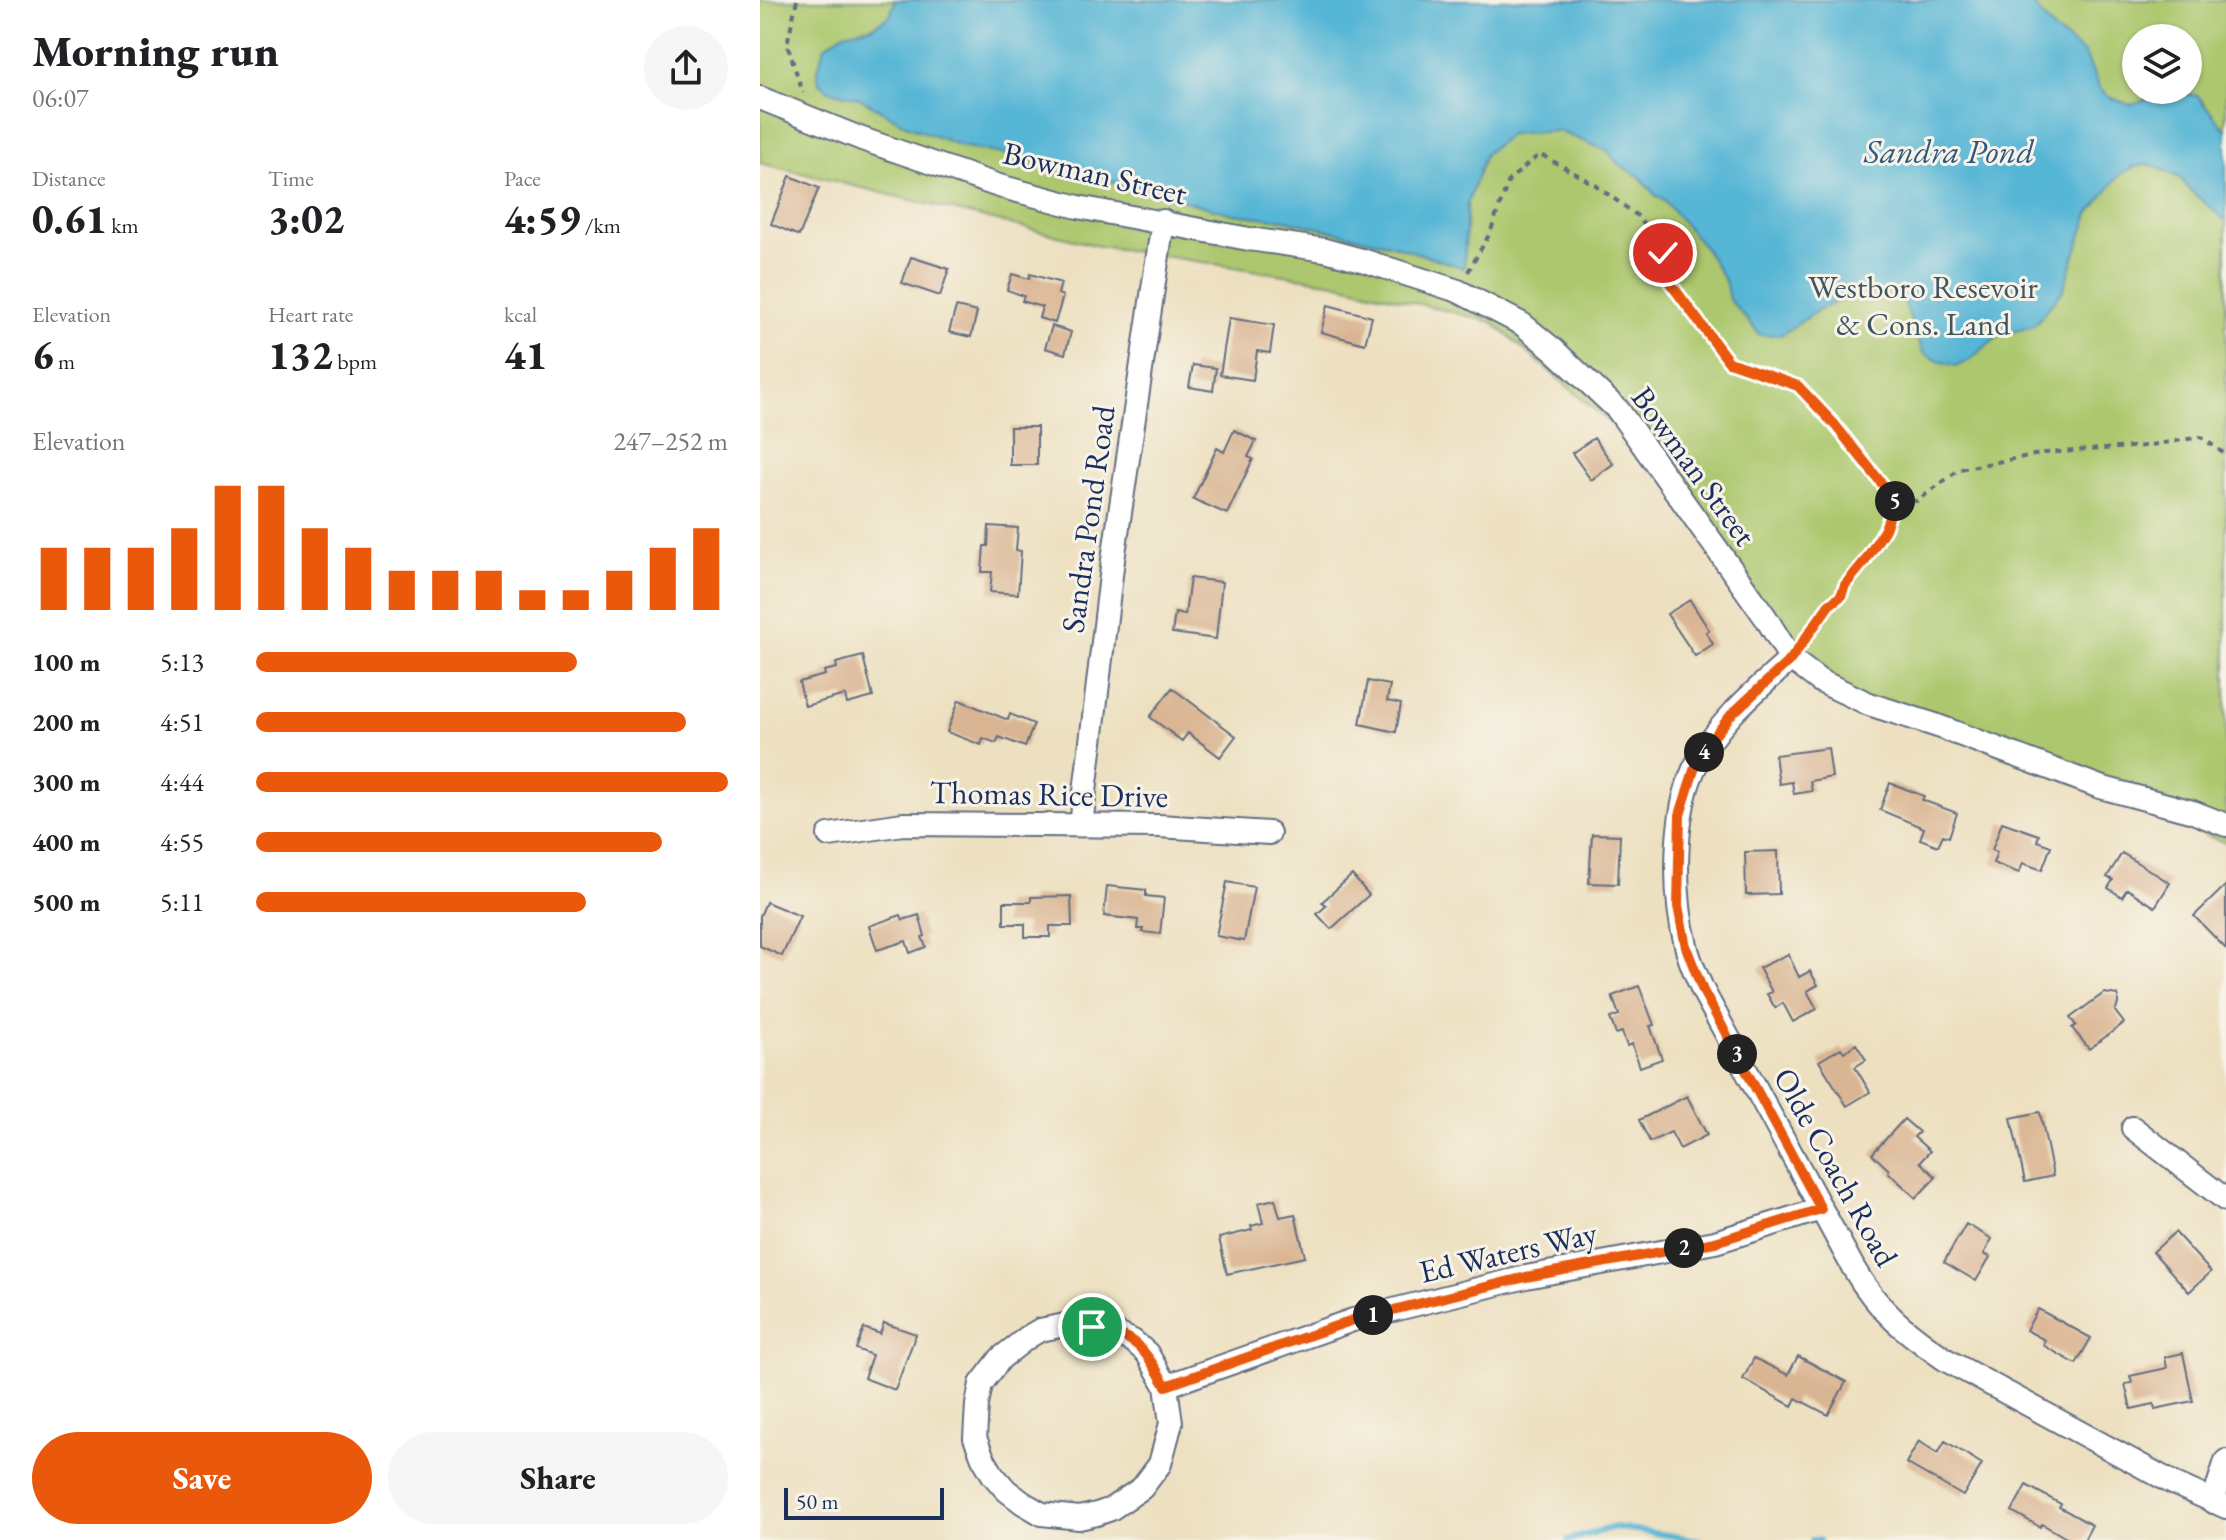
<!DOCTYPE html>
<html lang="en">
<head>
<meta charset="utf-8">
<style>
  body { margin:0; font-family:"EB Garamond",serif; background:#f6f6f6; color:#202124; height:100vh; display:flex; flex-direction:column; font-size:30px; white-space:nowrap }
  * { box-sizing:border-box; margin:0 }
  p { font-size:26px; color:#757577 }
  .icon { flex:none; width:44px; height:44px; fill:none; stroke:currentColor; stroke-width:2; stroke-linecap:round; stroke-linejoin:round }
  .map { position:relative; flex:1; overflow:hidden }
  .sheet { display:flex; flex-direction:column; background:#fff; width:760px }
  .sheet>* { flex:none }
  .controls { position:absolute; left:1362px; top:24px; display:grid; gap:16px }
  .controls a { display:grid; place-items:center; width:80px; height:80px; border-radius:50%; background:#fff; box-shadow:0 2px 6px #0004; font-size:40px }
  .scale { position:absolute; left:24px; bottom:20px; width:160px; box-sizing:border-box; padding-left:8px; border:4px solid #1b2f5e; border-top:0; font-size:22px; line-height:28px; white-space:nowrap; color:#1b2f5e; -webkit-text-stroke:6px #f7f3e8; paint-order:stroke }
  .pin { position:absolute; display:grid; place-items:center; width:68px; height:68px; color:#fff; margin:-34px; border:4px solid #fff; border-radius:50%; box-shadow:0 2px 8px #0007 }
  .km { position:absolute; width:40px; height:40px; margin:-20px; border-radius:50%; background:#222; color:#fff; font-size:22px; line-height:40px; text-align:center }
  .round { display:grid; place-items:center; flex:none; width:84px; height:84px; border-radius:42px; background:#f6f6f6 }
  .head { display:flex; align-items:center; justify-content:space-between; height:136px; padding:0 32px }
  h1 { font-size:44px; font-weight:800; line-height:60px }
  .figures { display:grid; grid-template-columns:repeat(3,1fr); gap:12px; height:136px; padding:8px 32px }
  .figures div { display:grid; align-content:center }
  .figures b { font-size:40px; font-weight:800 }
  .figures small { font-size:22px; font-weight:400 }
  .figures p { font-size:22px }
  .chart { height:224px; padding:16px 32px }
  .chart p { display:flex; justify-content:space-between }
  .chart svg { width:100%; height:144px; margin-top:8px; stroke:#ea580c; stroke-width:6 }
  .action { display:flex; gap:16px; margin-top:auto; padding:16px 32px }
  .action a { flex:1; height:92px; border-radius:48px; background:#ea580c; color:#fff; font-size:32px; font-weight:800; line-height:92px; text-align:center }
  .action a+a { background:#f6f6f6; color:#202124 }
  ul { padding:0 32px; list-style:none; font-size:26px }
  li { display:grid; grid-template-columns:128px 96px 1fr; align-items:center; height:60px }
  li i { height:20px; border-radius:10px; background:#ea580c }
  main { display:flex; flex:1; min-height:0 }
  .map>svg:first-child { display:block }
  .green { fill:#acc76d; stroke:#647b66; stroke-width:2; fill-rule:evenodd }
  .water { fill:#56b6d5; stroke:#38729a; stroke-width:2 }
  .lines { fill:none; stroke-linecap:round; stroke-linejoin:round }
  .stream { stroke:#56b6d5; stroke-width:6 }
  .building { fill:#dab593 }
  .minor-casing { stroke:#646d80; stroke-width:26 }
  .path { stroke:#646d80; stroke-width:4; stroke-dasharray:6 6; stroke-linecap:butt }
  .minor { stroke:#fff; stroke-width:22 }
  .route-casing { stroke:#fff; stroke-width:16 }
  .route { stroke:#ea580c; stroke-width:10 }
  .labels { text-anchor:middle; stroke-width:6; stroke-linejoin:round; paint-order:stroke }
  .street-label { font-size:32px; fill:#1b2f5e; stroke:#f7f3e8 }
  .park-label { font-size:32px; fill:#3f5562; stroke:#f7f3e8 }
  .water-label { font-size:34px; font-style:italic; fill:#2d5882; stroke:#f7f3e8 }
</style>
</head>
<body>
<main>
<section class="sheet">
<div class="head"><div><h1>Morning run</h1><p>06:07</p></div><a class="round"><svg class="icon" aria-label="share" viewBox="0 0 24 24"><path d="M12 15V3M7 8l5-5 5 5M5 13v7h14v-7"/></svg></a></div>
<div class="figures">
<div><p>Distance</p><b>0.61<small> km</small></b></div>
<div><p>Time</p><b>3:02</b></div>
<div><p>Pace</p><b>4:59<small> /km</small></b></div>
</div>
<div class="figures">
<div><p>Elevation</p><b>6<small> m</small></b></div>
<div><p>Heart rate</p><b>132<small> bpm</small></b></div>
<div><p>kcal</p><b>41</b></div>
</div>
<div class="chart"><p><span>Elevation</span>247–252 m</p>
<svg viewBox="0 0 160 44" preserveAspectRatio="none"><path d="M5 44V25M15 44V25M25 44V25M35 44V19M45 44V6M55 44V6M65 44V19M75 44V25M85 44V32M95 44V32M105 44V32M115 44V38M125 44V38M135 44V32M145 44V25M155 44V19"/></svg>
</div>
<ul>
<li><b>100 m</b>5:13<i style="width:68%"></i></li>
<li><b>200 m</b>4:51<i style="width:91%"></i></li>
<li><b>300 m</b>4:44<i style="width:100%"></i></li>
<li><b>400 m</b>4:55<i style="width:86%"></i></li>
<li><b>500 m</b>5:11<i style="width:70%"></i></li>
</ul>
<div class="action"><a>Save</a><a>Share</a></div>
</section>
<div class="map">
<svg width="1466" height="1540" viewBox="0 0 1466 1540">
  <rect width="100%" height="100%" fill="#f7f3e8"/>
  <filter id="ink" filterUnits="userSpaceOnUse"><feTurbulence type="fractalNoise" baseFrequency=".0125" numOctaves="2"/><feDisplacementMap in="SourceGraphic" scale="16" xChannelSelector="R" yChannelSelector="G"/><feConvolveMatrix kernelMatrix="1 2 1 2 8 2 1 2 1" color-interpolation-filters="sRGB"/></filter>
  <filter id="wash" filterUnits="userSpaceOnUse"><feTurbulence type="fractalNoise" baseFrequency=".006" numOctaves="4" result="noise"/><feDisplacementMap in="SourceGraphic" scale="32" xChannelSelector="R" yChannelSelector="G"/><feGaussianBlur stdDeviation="1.8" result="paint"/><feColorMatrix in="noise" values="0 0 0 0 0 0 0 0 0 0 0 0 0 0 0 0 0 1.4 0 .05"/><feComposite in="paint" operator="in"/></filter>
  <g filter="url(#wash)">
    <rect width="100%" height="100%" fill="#ede0c0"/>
    <path class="green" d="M 0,0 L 1466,0 L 1466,843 L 1056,681 L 917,480 L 732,322 L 575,283 L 339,246 L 0,163 ZM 1376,38 L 1428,38 L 1428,90 L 1376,90 Z"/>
    <path class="water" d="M 135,0 L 1269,0 L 1293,29 L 1325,54 L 1340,89 L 1349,97 L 1370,105 L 1409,91 L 1438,96 L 1466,130 L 1466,221 L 1430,190 L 1420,178 L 1390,164 L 1374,167 L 1360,175 L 1329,214 L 1303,290 L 1276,323 L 1270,327 L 1238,336 L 1207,362 L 1197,366 L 1178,361 L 1163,352 L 1145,304 L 1138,295 L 1128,292 L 1099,292 L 1060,309 L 1021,335 L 1000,335 L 969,299 L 965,281 L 944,247 L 903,199 L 895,195 L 880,177 L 858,164 L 848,151 L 798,131 L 750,134 L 725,154 L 707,205 L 704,268 L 632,245 L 525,220 L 473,214 L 357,183 L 318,169 L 201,146 L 146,125 L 99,98 L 69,91 L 59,82 L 57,73 L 64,47 L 84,33 L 111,27 L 130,16 Z"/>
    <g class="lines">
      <path class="stream" d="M 808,1540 L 855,1527 L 940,1540
        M 1052,1540 L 1059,1540"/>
    </g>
    <g id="blocks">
      <path class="building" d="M 30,176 L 59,188 L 39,236 L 11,224 Z
        M 151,257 L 189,269 L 180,296 L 142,283 Z
        M 252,274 L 269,279 L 270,274 L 301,283 L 298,294 L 303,296 L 295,323 L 279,318 L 282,307 L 262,301 L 264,296 L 247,290 Z
        M 568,305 L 612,317 L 605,344 L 561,332 Z
        M 196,307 L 217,312 L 211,337 L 189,332 Z
        M 469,318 L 514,325 L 510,353 L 497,351 L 493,380 L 460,375 Z
        M 292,326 L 311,332 L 305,354 L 285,348 Z
        M 433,365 L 456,368 L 453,391 L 429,387 Z
        M 250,427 L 277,427 L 277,465 L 250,465 Z
        M 474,430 L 496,441 L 488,457 L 493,459 L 467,514 L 433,499 L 457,448 L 464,452 Z
        M 834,438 L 853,464 L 831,480 L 812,453 Z
        M 229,526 L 258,528 L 256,550 L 261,551 L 258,594 L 230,592 L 232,572 L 222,572 L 224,546 L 228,546 Z
        M 430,578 L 462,582 L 456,639 L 412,633 L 415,613 L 425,615 Z
        M 930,600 L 949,630 L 946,632 L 953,644 L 935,656 L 907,614 Z
        M 103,656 L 113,697 L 87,704 L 85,695 L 45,706 L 39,682 L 65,675 L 64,671 L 77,668 L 76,663 Z
        M 608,681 L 630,685 L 627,701 L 641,704 L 636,732 L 600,724 Z
        M 412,688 L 476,736 L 460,757 L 428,733 L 422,741 L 390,717 Z
        M 199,700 L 248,720 L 250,714 L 274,724 L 265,747 L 239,737 L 236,743 L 223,738 L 221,745 L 187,732 Z
        M 1068,748 L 1072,777 L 1050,781 L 1052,791 L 1034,794 L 1032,782 L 1019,784 L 1015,755 Z
        M 1130,783 L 1164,796 L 1162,800 L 1197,813 L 1189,837 L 1183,835 L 1178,846 L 1160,839 L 1164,828 L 1120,810 Z
        M 1242,822 L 1279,835 L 1277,841 L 1291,846 L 1282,870 L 1263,863 L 1259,873 L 1233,863 L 1237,852 L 1232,850 Z
        M 832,834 L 860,835 L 858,884 L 829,883 Z
        M 1018,851 L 1019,894 L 986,895 L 985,852 Z
        M 1362,853 L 1410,883 L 1395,907 L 1367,889 L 1362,897 L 1348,888 L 1353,880 L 1347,877 Z
        M 592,875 L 609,895 L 571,929 L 557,914 L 566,906 L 562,902 Z
        M 467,882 L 494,887 L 484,941 L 456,936 Z
        M 1466,885 L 1466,949 L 1434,916 Z
        M 347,886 L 386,890 L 386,896 L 404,898 L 400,934 L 382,932 L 383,929 L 377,929 L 378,920 L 344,916 Z
        M 311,896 L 312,926 L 290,926 L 290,937 L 265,937 L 265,924 L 244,924 L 244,902 L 271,902 L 271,897 Z
        M 6,902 L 40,916 L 22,956 L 0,946 L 0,916 Z
        M 141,915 L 143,920 L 159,915 L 165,936 L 162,937 L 166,947 L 150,953 L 146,941 L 117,950 L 109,926 Z
        M 1028,954 L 1039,977 L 1050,971 L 1058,985 L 1047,991 L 1057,1009 L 1033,1022 L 1023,1003 L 1015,1008 L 1007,994 L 1012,992 L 999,968 Z
        M 879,986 L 894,1025 L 890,1026 L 902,1059 L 880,1067 L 872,1044 L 867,1046 L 862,1032 L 856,1034 L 850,1018 L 859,1015 L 852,996 Z
        M 1344,993 L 1358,995 L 1358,1004 L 1355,1011 L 1364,1023 L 1329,1049 L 1312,1028 L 1316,1025 L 1310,1018 Z
        M 1096,1044 L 1106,1060 L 1095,1067 L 1110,1092 L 1087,1106 L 1059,1061 L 1081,1048 L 1084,1052 Z
        M 927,1096 L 947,1135 L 920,1149 L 911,1132 L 890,1142 L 879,1120 Z
        M 1280,1112 L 1293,1176 L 1265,1182 L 1251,1118 Z
        M 1144,1119 L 1159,1132 L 1154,1137 L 1170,1151 L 1160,1162 L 1176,1177 L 1156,1198 L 1128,1172 L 1129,1170 L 1112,1154 Z
        M 515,1199 L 520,1217 L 535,1214 L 545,1257 L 467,1274 L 459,1238 L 492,1230 L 491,1226 L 503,1223 L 498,1203 Z
        M 1206,1224 L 1232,1239 L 1224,1254 L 1230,1257 L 1216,1281 L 1184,1262 Z
        M 1415,1232 L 1451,1272 L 1429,1292 L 1393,1252 Z
        M 1278,1309 L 1331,1338 L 1316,1364 L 1283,1345 L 1285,1340 L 1266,1330 Z
        M 124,1323 L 156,1334 L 135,1390 L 104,1378 L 112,1355 L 96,1349 L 104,1328 L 120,1334 Z
        M 1423,1353 L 1433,1401 L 1395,1409 L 1394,1404 L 1371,1409 L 1365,1384 L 1372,1383 L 1370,1376 L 1407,1368 L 1405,1357 Z
        M 1038,1356 L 1086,1382 L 1068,1415 L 1036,1398 L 1032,1406 L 983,1379 L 994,1358 L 1028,1375 Z
        M 1159,1441 L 1178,1453 L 1185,1441 L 1222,1464 L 1203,1496 L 1146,1463 Z
        M 1266,1485 L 1301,1504 L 1299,1507 L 1332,1525 L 1324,1540 L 1310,1540 L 1282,1524 L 1280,1527 L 1252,1511 Z"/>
    </g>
  </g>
  <g filter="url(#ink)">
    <use href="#blocks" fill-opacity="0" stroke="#646d80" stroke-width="2"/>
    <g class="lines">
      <g class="minor-casing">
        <path id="minor" d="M 0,98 L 102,139 L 239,186 L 318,207 L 489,239 L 565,250 L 602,260 L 698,291 L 762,324 L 794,350 L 858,410 L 1006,618 L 1031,659 L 1060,681 L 1109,704 L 1175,725 L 1340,787 L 1433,812 L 1466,825
          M 1031,659 C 995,691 955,724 934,769 C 913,815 913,896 926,945 C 929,961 937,976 943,991 L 1094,1269 C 1119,1312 1146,1332 1186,1360 L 1413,1483 L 1466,1507
          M 321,825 L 352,567 L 403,221
          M 69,835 L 143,824 L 399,826 L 509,833
          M 1373,1128 L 1466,1200
          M 406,1386 L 411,1423 L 400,1464 L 382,1488 L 351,1509 L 337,1514 L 319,1518 L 282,1514 L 263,1503 L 246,1490 L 233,1475 L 223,1458 L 215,1438 L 217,1405 L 221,1384 L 241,1358 L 268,1337 L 280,1330 L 305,1325 L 343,1329 L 358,1334 L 373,1341 L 387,1353 L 406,1386 L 593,1320 L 766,1277 L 955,1242 L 1061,1209
          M 1453,1502 L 1466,1461"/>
      </g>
      <path class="path" d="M 37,0 L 27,44 L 43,93
        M 1464,0 L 1466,2
        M 708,272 L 730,233 L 749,180 L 780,154 L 834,184 L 879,217 L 903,253 L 905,276 L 969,362 L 1038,386 L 1075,425 L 1135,500 L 1157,501 L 1200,469 L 1285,453 L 1385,446 L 1441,437 L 1466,455
        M 1045,640 L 1069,605 L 1081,596 L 1085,585 L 1112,550 L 1125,529 L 1135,500"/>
      <use href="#minor" class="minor"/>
    </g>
  </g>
  <g class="lines" filter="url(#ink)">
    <g class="route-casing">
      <path id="route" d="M 332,1327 C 376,1334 385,1350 406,1386 L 593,1320 L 766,1277 L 955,1242 L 1061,1209 L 943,991 L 926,947 L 918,906 L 920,815 L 934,770 L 952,739 L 971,715 L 1031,659 L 1069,605 L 1081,596 L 1085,585 L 1105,561 L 1125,529 L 1135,500 L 1075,425 L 1038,386 L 969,362 L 905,276 L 903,253"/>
    </g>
    <use href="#route" class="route"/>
  </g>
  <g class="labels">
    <g class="street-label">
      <text transform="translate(335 173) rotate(13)" y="11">Bowman Street</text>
      <text transform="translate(934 466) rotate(54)" y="11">Bowman Street</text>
      <text transform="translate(328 519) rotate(-82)" y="11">Sandra Pond Road</text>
      <text transform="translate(289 794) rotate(1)" y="11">Thomas Rice Drive</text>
      <text transform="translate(1076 1167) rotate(61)" y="11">Olde Coach Road</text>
      <text transform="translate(748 1252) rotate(-13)" y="11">Ed Waters Way</text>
    </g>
    <g class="park-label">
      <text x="1163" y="298">Westboro Resevoir<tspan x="1163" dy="37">&amp; Cons. Land</tspan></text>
    </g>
    <g class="water-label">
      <text x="1189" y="163">Sandra Pond</text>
    </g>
  </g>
</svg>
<div class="controls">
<a><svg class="icon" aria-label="layers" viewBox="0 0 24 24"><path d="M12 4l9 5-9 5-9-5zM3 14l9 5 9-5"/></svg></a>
</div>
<div class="scale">50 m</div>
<div class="pin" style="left:332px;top:1327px;background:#1e9e55"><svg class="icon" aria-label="arrive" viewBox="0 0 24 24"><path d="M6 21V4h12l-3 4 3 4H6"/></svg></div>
<div class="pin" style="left:903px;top:253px;background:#d93025"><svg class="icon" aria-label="check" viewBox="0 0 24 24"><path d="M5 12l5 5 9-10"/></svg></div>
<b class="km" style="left:613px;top:1315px">1</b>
<b class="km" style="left:924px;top:1248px">2</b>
<b class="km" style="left:977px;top:1054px">3</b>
<b class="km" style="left:944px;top:752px">4</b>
<b class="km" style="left:1135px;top:501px">5</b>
</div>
</main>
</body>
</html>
